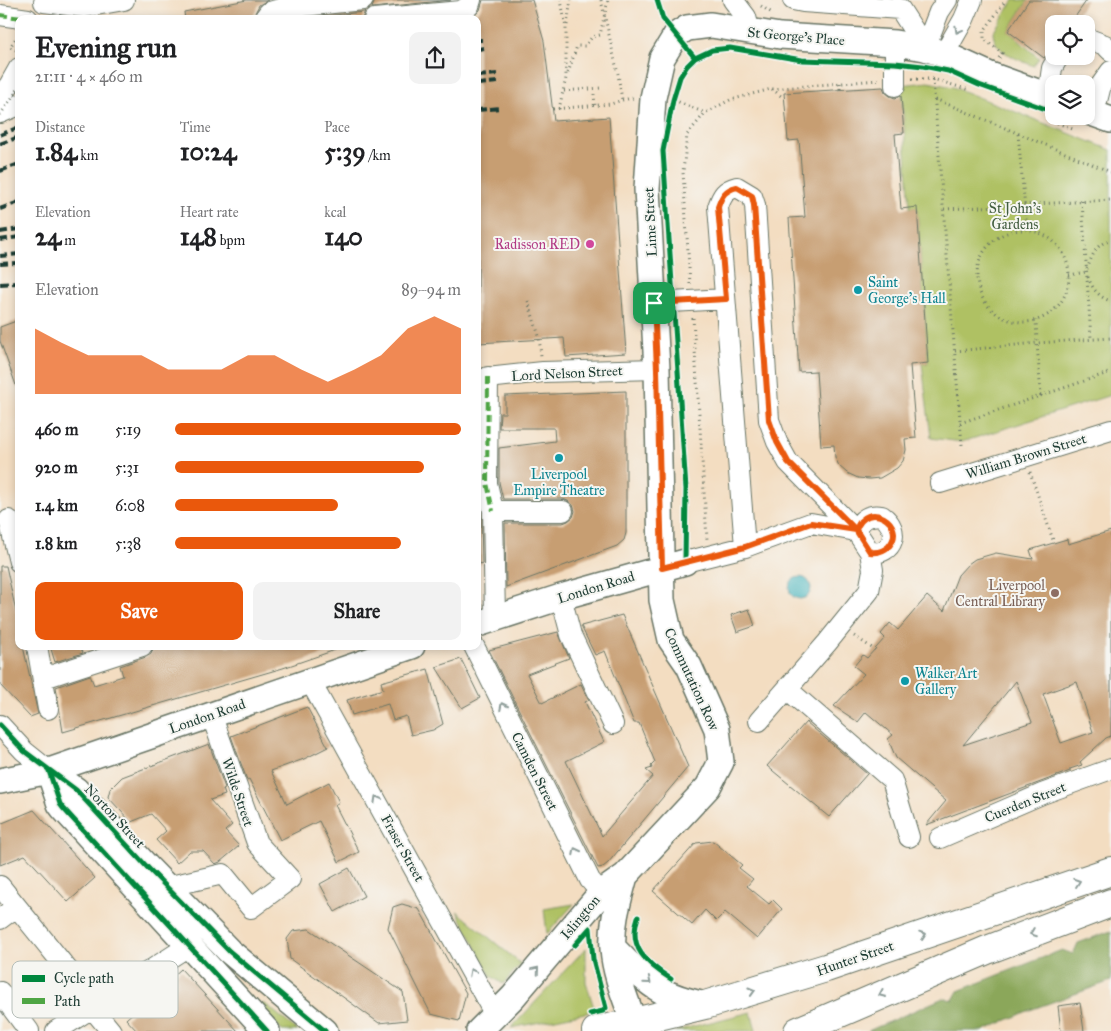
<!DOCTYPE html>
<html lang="en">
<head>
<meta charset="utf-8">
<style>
  body { margin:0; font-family:"IM FELL Great Primer",serif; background:#f2f2f2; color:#202124; height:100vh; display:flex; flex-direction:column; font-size:19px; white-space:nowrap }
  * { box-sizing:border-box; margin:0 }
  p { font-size:16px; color:#757577 }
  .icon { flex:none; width:28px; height:28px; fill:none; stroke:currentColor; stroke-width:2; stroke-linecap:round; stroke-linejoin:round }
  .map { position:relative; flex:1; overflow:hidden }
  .side { position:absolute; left:15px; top:15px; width:466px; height:635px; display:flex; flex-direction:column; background:#fff; border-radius:10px; box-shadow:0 2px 8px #0003 }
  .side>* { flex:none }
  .controls { position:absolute; left:1045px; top:15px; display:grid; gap:10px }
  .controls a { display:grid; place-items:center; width:50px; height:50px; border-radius:10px; background:#fff; box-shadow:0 2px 8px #0003; font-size:25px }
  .pin { position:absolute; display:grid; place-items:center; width:42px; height:42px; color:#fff; margin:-21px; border-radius:10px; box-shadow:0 2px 8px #0006 }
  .round { display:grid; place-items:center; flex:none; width:52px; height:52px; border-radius:10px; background:#f2f2f2 }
  .head { display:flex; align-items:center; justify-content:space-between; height:85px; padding:0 20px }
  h1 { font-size:28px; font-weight:800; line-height:38px }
  .figures { display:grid; grid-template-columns:repeat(3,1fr); gap:8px; height:85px; padding:5px 20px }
  .figures div { display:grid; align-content:center }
  .figures b { font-size:25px; font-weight:800 }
  .figures small { font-size:14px; font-weight:400 }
  .figures p { font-size:14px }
  .chart { height:140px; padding:10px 20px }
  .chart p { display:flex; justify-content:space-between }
  .chart svg { width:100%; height:90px; margin-top:5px; fill:#ea580c; opacity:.7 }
  .action { display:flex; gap:10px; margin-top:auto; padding:10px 20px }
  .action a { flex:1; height:58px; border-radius:10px; background:#ea580c; color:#fff; font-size:20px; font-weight:800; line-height:58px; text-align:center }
  .action a+a { background:#f2f2f2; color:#202124 }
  ul { padding:0 20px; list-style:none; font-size:16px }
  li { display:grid; grid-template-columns:80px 60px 1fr; align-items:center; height:38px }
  li i { height:12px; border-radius:6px; background:#ea580c }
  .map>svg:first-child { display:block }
  .green { fill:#afc164; stroke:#677f4c }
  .forest { fill:#8ba75a; stroke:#557247 }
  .water { fill:#41b1b9; stroke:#307776 }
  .building { fill:#c79e72; fill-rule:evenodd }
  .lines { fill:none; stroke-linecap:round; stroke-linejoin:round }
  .minor-casing { stroke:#697565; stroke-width:22 }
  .major-casing { stroke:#697565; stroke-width:28 }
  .highway-casing { stroke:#697565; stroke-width:30 }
  .path { stroke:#697565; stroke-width:3; stroke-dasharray:1 4; stroke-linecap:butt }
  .minor { stroke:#fff; stroke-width:20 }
  .major { stroke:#fff; stroke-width:25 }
  .highway { stroke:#fff; stroke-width:28 }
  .rail { stroke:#1f3d34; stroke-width:4; stroke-dasharray:8 4; stroke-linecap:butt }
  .path-bridge { stroke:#697565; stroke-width:3; stroke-dasharray:1 4; stroke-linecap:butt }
  .quiet { stroke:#4fa644; stroke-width:4; stroke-dasharray:8 4; stroke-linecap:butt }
  .cycleway-casing { stroke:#f6f6f2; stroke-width:8 }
  .cycleway { stroke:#00873e; stroke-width:5 }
  .oneway { stroke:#8f9e9a }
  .route-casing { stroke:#fff; stroke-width:10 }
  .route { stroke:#ea580c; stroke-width:6 }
  .hotel-dot { fill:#d1479c; stroke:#f6f6f2; stroke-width:2 }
  .culture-dot { fill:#0f9aa8; stroke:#f6f6f2; stroke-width:2 }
  .education-dot { fill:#8d6e63; stroke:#f6f6f2; stroke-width:2 }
  .labels { text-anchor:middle; stroke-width:4; stroke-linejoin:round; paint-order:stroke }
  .street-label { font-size:14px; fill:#1f3d34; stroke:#f6f6f2 }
  .park-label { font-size:14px; fill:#435e40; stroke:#f6f6f2 }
  .hotel-label { font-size:14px; fill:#b23c85; stroke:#f6f6f2; text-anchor:end }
  .culture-label { font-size:14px; fill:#0d838f; stroke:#f6f6f2; text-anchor:start }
  .education-label { font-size:14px; fill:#785e54; stroke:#f6f6f2; text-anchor:end }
  .key { fill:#f6f6f2; stroke:#b6beb9; stroke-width:1 }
  .key-label { font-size:14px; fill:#1f3d34 }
</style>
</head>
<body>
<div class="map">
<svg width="1111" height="1031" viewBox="0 0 1111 1031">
  <rect width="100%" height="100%" fill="#f6f6f2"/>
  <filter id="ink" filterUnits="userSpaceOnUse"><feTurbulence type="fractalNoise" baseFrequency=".02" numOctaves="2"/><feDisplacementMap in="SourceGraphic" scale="10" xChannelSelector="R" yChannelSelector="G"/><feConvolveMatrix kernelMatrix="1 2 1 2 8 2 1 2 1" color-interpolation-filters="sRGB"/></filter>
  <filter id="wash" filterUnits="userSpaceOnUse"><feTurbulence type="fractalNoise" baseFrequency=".0096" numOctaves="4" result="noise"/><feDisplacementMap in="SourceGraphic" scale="20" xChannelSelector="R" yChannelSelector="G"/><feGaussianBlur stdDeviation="1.12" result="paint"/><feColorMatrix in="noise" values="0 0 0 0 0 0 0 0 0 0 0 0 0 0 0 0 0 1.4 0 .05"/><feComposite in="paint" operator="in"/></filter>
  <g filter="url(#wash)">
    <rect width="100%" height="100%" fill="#f3ddc1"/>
    <path class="green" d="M 1014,0 L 1028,0 L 1008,31 L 1039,58 L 1033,66 C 1017,58 994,53 993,32 Z
      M 928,82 L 953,87 L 1111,150 L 1111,395 L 962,442 L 931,438 L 922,364 L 928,363 L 917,208 L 910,208 L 901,85 Z
      M 574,904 L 547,934 L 544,909 Z
      M 457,911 L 521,964 L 503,984 L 491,976 Z
      M 586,948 L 586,982 L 595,1011 L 511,1028 Z
      M 264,1003 L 298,1031 L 282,1031 L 260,1007 Z
      M 751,1012 L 756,1031 L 675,1031 Z"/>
    <path class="forest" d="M 1111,931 L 1111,981 L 1030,1010 L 983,1031 L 868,1031 L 943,998 L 953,1000 L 958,991 L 1062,950 L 1073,954 L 1078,943 Z"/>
    <path class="water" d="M789 588a11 11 0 1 1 22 0a11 11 0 1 1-22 0Z"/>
    <g id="blocks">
      <path class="building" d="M 247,0 L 268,0 L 259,5 L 252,19 L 185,19 L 184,12 Z
        M 375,0 L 451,0 L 372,8 Z
        M 483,0 L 532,0 L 544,41 L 554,121 L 609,117 L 626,353 L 566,357 L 564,338 L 478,343 L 478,19 L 471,19 L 480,10 Z
        M 1029,0 L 1087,0 L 1070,24 L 1054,24 L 1054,45 L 1044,58 L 1008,31 Z
        M 365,11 L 362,19 L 295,19 L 364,12 Z
        M 883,87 L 885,92 L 890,96 L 895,98 L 901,96 L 904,133 L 895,134 L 901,209 L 917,207 L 928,363 L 910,365 L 916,438 L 905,439 L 906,450 L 903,461 L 897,468 L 880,478 L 869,479 L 858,478 L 847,473 L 839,466 L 835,457 L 834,445 L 821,446 L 816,371 L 799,372 L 789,218 L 805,217 L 799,140 L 788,141 L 784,93 Z
        M 19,320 L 19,387 L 17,388 L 0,341 L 0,327 Z
        M 626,391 L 626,533 L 624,540 L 617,546 L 506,587 L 505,523 L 563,523 L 568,521 L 573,517 L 575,511 L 573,505 L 568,501 L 563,499 L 503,499 L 499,482 L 499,448 L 555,441 L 554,428 L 499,428 L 500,413 L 505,413 L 505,396 Z
        M 478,517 L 481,517 L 482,564 L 478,563 Z
        M 1111,531 L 1111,736 L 1106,738 L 1080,762 L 1082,765 L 1070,769 L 1070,771 L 926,825 L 946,801 L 896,758 L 888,739 L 893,735 L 866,712 L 858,722 L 834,706 L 864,674 L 854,666 L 863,655 L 867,658 L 885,638 L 881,634 L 890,623 L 898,630 L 927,596 L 944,611 L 958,575 L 968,564 L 975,559 L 996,553 L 1033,559 L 1030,550 L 1067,539 L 1068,544 ZM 1016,681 L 1032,722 L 963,745 ZM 1077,682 L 1093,732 L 1061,743 L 1043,694 Z
        M 0,566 L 6,566 L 19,625 L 19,646 L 23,646 L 38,714 L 30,717 L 0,685 Z
        M 749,609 L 755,626 L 737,632 L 731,615 Z
        M 622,615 L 688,767 L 608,863 L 603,867 L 598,868 L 489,650 L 558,632 L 569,658 L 527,674 L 542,703 L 581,684 L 589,700 L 585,702 L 604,742 L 566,761 L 602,836 L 653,776 L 646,770 L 652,768 L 651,766 L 655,762 L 639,723 L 634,723 L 605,651 L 595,655 L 581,626 Z
        M 50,646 L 80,646 L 83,653 L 55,662 Z
        M 154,646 L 341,646 L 341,648 L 283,668 L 63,732 L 56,687 L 90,675 L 94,685 L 123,676 L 120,666 L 146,657 L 151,654 Z
        M 461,659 L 480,698 L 462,708 L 436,667 Z
        M 428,669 L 443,724 L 433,730 L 411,735 L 406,716 L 393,720 L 388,704 L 352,715 L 347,700 L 383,689 L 381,682 Z
        M 307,707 L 328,747 L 304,759 L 271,771 L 287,804 L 329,782 L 339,802 L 335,805 L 359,852 L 339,862 L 319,821 L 280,840 L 249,779 L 247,780 L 231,736 Z
        M 806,722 L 867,774 L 829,817 L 767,766 Z
        M 209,744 L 225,788 L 223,789 L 225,795 L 210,800 L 232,825 L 225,831 L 239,846 L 220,862 L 215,864 L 203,851 L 190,851 L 177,863 L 156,840 L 166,831 L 151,814 L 131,822 L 108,797 L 110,789 L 122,777 Z
        M 34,810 L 95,878 L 68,902 L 25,855 L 0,865 L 0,824 Z
        M 713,841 L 742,865 L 739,868 L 753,879 L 747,886 L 769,904 L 773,900 L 782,909 L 757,939 L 725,912 L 716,921 L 705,910 L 692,925 L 653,891 L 696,843 Z
        M 349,868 L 364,896 L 335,912 L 320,884 Z
        M 402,904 L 419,909 L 466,993 L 459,1021 L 431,1014 L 388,928 L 393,907 Z
        M 309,929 L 403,992 L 407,1020 L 379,1023 L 290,959 L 287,939 L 293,931 Z
        M 181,969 L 238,1031 L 137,1031 L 126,1019 Z
        M 1080,1003 L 1084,1031 L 1061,1031 L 1058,1006 Z"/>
    </g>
  </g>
  <g filter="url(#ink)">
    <use href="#blocks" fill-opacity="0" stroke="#697565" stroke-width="1"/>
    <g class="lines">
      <g class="minor-casing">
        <path id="minor" d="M 733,0 L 746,17 L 750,33
          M 793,0 L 803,2 L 900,9 L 925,48
          M 44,2 L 85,7 L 124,0
          M 0,15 L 28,19
          M 264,19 L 269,12 L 283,8 L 363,0
          M 374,19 L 461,11 L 469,6 L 471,0
          M 1086,38 L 1105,45 L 1111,51
          M 895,43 L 895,86
          M 925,48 L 939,12 L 947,0
          M 944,54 L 964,19 L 972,0
          M 1048,96 L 1052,68 L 1059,56
          M 0,97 L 10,84 L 19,68
          M 0,113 L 19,105
          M 1094,113 L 1101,85 L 1111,71
          M 654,303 L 725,299
          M 488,377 L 487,483 L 493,511 L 495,618
          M 478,379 L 543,372 L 657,369
          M 940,483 L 1111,430
          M 493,511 L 563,511
          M 9,520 L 19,562
          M 856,531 C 861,518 870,514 882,516 C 901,529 894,556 870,552
          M 745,547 L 718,207 C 722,195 725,190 737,187 L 752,196 L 755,205 L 769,420 L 777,442 L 788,462 L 856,531 L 870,552 L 873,570 L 869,591 L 827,643 L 759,721
          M 685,562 L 745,547 L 811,523 L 856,531
          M 561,597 L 571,635 L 613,724
          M 37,646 L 48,709
          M 474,646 L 590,880 L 601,893
          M 44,678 L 142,646
          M 310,681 L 495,1015
          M 787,689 L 892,780 L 909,837
          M 0,725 L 24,751 L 49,771
          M 940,838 L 1042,794 L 1111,769
          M 0,886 L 96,1005
          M 166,887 L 223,874 L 251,908 L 290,879 L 257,843 L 211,714
          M 0,919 L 16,907
          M 0,992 L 29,1031
          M 92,1008 L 111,1031
          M 56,1031 L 179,952 L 186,942"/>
      </g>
      <g class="major-casing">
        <path id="major" d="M 1086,111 L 1111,120
          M 478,624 L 561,597 L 685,562
          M 49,771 L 76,790 L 148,868 L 229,951 L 325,1031
          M 49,771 L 60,804 L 63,808 L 267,1031
          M 0,781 L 49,771 L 412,646
          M 625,876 C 619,899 611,924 613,949 C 615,977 628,1004 637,1031
          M 613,948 C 627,961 640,978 657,988 C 671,997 689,1001 705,1005
          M 479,1031 L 513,997 L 601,893 L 625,876 L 708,787 L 721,762 L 717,729 L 689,666 L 671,640 L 662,600 L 657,369 L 647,189 L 653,98 L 662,58 L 676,35 L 687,28 L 711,25 L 780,36 L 895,43 L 925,48 L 944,54 L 990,75 L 1054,98"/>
      </g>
      <g class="highway-casing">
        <path id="highway" d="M 596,1031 L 705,1005 L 826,968 L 1111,871
          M 798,1031 L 987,950 L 1111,903"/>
      </g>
      <path class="path" d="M 601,0 L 618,74 L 622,100
        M 761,6 L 772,13
        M 567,25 L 571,0
        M 16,50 L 10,47 L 18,35
        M 999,58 L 1002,53 L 984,39 L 984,31 L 1006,0
        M 568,73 L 577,46 L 585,46 L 592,37 L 600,35 L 608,0
        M 912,79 L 933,79 L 969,90
        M 933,80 L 962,445
        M 840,83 L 840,89
        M 772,89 L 785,99
        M 564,91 L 601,88
        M 594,94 L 595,106
        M 935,99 L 1111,172
        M 674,100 L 705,113
        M 553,109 L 611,104 L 622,100 L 633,98
        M 559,109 L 566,78 L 566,28 L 561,0
        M 1048,119 L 1075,130
        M 1018,134 L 1027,230
        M 1082,201 L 1091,339
        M 944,209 L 1111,200
        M977 276a46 46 0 1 1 92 0a46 46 0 1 1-92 0Z
        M 1087,269 C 1092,257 1096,242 1111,241
        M 1069,275 L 1086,272
        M 1088,277 C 1092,288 1099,298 1111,301
        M 690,284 L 683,172 L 687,135 L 705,113 L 730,100 L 771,89 L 878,80
        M 528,301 L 539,336 L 541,356
        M 693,318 L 707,539
        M 955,351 L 1037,343 L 1036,320
        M 1041,396 L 1037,343 L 1111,338
        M 960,423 L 1111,372
        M 1030,472 L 1054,543
        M 854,636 L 875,650"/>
      <use href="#minor" class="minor"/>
      <use href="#major" class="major"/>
      <use href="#highway" class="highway"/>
      <path class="rail" d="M 478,40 L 482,40
        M 478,49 L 484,48
        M 478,76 L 497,74
        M 478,84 L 498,82
        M 478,110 L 501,108
        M 0,135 L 19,127
        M 0,144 L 19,137
        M 0,171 L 19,164
        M 0,209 L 19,202
        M 0,232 L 19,229
        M 0,240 L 19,237
        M 0,256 L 19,254
        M 0,264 L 19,263
        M 0,284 L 19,283"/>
      <path class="path-bridge" d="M 0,115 L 19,88"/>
      <path class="quiet" d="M 0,15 L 28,19
        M 488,377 L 487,483 L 493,511"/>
      <g class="cycleway-casing">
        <path id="cycleway" d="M 657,0 L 663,19 L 695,58
          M 685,562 L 686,489 L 663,151 L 673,100 L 680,77 L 687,66 L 695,58 L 712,50 L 730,48 L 802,60 L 895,63 L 923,66 L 948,71 L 979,85 L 1054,112
          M 0,725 L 24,751 L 76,790 L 148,868 L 229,951 L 325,1031
          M 49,771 L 60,804 L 63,808 L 267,1031
          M 638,917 C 627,947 647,964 671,979
          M 575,945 L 590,928 L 593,959 L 606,1008 L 603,1011 L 590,1014"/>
      </g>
      <use href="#cycleway" class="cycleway"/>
    </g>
    <defs><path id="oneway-chevron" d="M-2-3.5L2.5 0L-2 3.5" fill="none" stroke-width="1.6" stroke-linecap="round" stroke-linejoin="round" transform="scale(1.25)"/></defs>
    <g class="oneway">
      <use href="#oneway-chevron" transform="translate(958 30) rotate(119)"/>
      <use href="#oneway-chevron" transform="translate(503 706) rotate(-117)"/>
      <use href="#oneway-chevron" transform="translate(377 799) rotate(-119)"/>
      <use href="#oneway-chevron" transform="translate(576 851) rotate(-117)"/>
      <use href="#oneway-chevron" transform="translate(1077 882) rotate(-19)"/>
      <use href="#oneway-chevron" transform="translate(1033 933) rotate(159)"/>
      <use href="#oneway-chevron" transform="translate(923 935) rotate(-19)"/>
      <use href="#oneway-chevron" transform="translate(536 970) rotate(-50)"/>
      <use href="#oneway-chevron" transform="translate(472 972) rotate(-118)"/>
      <use href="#oneway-chevron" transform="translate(648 981) rotate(39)"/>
      <use href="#oneway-chevron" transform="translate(752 991) rotate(-17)"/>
      <use href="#oneway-chevron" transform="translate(882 994) rotate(156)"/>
    </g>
  </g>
  <g class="lines" filter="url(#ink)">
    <g class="route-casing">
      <path id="route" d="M 654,303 L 657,369 L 662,568 L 745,547 L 811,523 L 856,530 L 870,552 C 877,553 884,551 889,546 C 908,524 867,498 856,530 L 788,462 L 777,442 L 769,420 L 754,205 L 752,196 L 737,187 C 725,190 722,195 718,207 L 726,299 L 654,303"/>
    </g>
    <use href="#route" class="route"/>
  </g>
  <circle class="hotel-dot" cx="590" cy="244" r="5"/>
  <g class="culture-dot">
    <circle cx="858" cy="290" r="5"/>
    <circle cx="559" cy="458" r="5"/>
    <circle cx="905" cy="681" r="5"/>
  </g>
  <circle class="education-dot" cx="1055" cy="593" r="5"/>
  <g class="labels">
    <g class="street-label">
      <text transform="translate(796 36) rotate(5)" y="5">St George's Place</text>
      <text transform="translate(650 222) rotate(-93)" y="5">Lime Street</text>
      <text transform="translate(567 373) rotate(-3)" y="5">Lord Nelson Street</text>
      <text transform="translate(1026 456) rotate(-17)" y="5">William Brown Street</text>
      <text transform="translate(596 587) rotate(-17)" y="5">London Road</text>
      <text transform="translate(692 679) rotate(65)" y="5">Commutation Row</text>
      <text transform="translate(207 716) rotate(-19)" y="5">London Road</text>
      <text transform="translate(535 771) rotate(63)" y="5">Camden Street</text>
      <text transform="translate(238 792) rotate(71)" y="5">Wilde Street</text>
      <text transform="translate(1025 802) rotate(-22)" y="5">Cuerden Street</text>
      <text transform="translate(115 816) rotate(47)" y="5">Norton Street</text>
      <text transform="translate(403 848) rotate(61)" y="5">Fraser Street</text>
      <text transform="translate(580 917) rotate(-50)" y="5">Islington</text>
      <text transform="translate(855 958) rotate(-19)" y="5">Hunter Street</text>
    </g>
    <g class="park-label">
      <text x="1015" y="213">St John's<tspan x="1015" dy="16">Gardens</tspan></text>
    </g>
    <g class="hotel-label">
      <text x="580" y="249">Radisson RED</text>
    </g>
    <g class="culture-label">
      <text x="868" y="287">Saint<tspan x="868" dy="16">George's Hall</tspan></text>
      <text x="559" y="479" text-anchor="middle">Liverpool<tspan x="559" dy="16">Empire Theatre</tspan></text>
      <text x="915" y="678">Walker Art<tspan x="915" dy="16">Gallery</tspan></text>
    </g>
    <g class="education-label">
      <text x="1045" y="590">Liverpool<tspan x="1045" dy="16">Central Library</tspan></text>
    </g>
  </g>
  <rect x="12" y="961" width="166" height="57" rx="8" class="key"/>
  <rect x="22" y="975" width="23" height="7" fill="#00873e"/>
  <rect x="22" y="998" width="23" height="6" fill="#4fa644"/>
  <g class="key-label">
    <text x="54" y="983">Cycle path</text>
    <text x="54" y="1006">Path</text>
  </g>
</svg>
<div class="controls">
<a><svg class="icon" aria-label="locate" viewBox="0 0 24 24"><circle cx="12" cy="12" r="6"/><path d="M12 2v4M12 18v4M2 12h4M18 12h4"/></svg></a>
<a><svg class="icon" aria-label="layers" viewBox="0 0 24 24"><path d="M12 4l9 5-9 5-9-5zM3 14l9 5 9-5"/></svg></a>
</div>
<div class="pin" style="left:654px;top:303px;background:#1e9e55"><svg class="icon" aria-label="arrive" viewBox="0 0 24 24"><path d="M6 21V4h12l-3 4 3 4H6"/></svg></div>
<section class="side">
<div class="head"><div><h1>Evening run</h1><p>21:11 · 4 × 460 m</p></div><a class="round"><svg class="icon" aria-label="share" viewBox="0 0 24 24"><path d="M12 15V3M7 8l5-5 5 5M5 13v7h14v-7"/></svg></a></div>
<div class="figures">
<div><p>Distance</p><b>1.84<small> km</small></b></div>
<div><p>Time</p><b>10:24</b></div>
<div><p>Pace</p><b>5:39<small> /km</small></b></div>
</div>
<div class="figures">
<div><p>Elevation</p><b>24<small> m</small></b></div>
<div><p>Heart rate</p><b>148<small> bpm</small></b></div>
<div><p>kcal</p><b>140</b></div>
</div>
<div class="chart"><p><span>Elevation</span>89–94 m</p>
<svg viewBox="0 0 160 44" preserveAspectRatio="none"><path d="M0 44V12L10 19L20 25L30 25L40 25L50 32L60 32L70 32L80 25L90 25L100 32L110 38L120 32L130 25L140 12L150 6L160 12V44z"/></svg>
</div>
<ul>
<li><b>460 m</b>5:19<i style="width:100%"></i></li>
<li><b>920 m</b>5:31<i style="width:87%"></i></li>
<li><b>1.4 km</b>6:08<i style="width:57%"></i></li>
<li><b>1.8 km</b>5:38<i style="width:79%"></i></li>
</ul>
<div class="action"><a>Save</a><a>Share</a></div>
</section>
</div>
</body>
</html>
